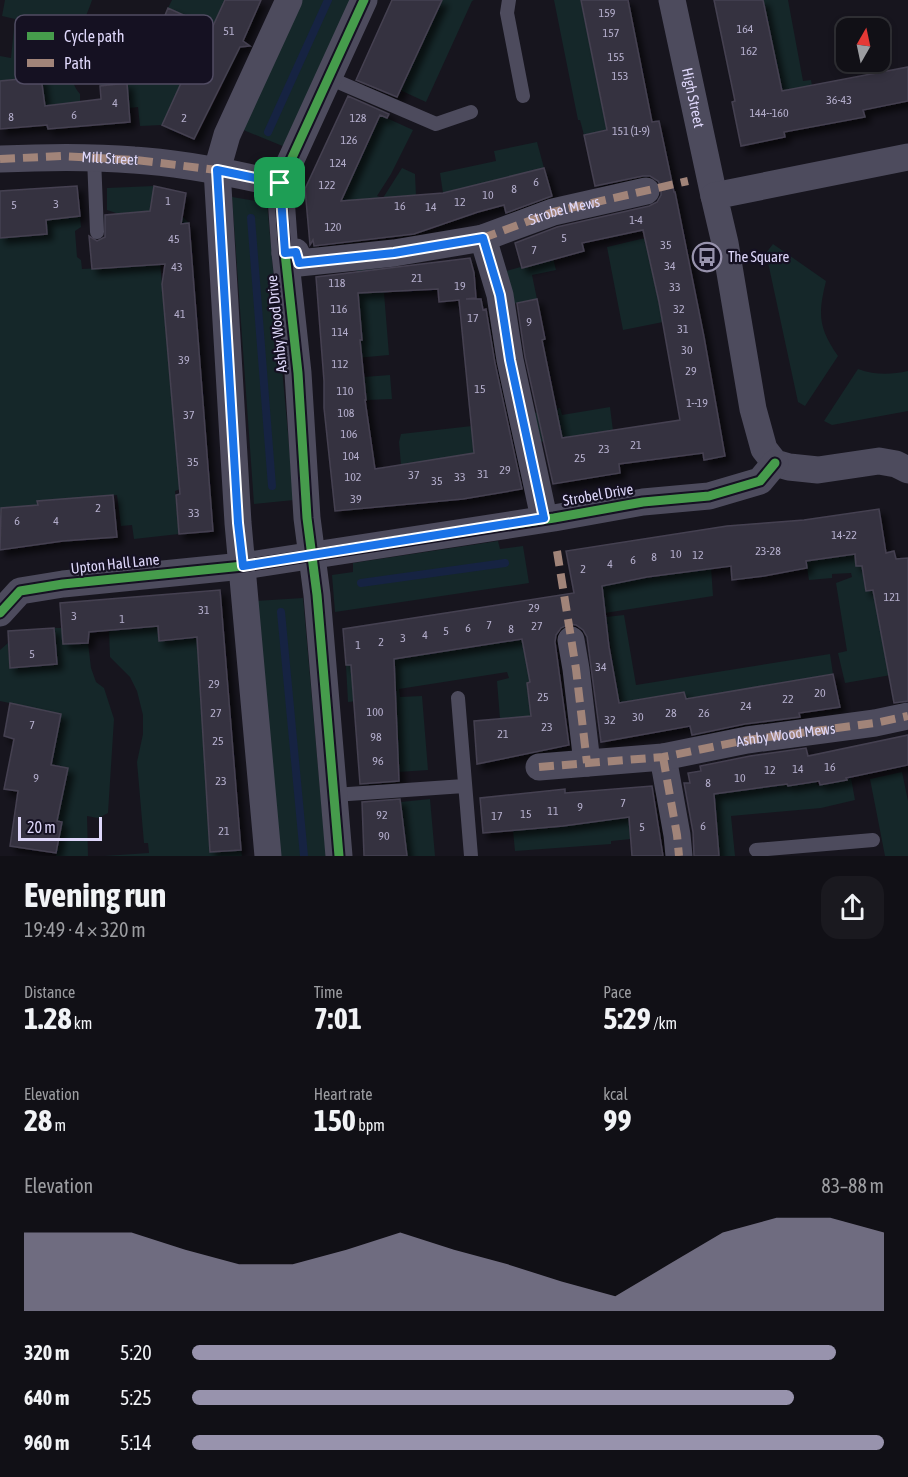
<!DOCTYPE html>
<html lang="en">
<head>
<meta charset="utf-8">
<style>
  body { margin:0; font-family:"Asap Condensed",sans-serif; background:#1a191f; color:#f1f3f6; height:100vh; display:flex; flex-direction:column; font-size:22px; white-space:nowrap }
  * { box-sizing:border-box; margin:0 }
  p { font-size:20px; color:#9c9da1 }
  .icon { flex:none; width:33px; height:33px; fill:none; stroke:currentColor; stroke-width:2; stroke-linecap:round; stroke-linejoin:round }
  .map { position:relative; height:856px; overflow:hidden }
  .drawer { display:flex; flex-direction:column; background:#111016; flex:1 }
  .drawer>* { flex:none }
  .needle { width:39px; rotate:9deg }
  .tools { position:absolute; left:836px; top:18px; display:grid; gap:12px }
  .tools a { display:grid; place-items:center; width:54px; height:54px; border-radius:12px; background:#111016; box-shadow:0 3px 9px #0003,0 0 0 2px #303035; font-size:30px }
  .scale { position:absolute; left:18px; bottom:15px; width:84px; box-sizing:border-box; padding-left:6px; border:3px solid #ded7fa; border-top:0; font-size:16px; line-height:21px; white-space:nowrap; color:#ded7fa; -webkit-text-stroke:4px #151122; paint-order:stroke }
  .pin { position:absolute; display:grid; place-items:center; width:51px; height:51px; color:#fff; margin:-26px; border-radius:12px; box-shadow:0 3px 9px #0006 }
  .round { display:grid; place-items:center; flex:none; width:63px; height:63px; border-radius:18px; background:#1a191f }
  .overview { display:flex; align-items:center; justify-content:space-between; height:102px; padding:0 24px }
  h1 { font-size:33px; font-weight:700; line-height:45px }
  .metrics { display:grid; grid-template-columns:repeat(3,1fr); gap:9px; height:102px; padding:6px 24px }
  .metrics div { display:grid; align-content:center }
  .metrics b { font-size:30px; font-weight:700 }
  .metrics small { font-size:16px; font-weight:400 }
  .metrics p { font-size:16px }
  .chart { height:168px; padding:12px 24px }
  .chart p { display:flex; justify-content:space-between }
  .chart svg { width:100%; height:108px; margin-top:6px; fill:#9893ad; opacity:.7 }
  ul { padding:0 24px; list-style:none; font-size:20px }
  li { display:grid; grid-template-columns:96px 72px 1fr; align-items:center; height:45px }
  li i { height:15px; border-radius:8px; background:#9893ad }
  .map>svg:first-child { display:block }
  .green { fill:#152729 }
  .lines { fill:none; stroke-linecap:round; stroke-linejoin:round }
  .stream { stroke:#162342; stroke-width:8 }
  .building { fill:#363340; stroke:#454151; stroke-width:1.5; fill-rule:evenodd; filter:url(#shadow) }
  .service { stroke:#4d4b5d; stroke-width:14 }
  .minor { stroke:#4d4b5d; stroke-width:27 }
  .quiet { stroke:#a18479; stroke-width:8; stroke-dasharray:15 8; stroke-linecap:butt }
  .cycleway-casing { stroke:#151122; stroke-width:13 }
  .cycleway { stroke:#469c4c; stroke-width:9 }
  .route-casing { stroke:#fff; stroke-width:12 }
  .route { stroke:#1a73e8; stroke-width:8 }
  .labels { text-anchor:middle; stroke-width:4.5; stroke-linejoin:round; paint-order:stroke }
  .number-label { font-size:12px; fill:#b4aecc }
  .street-label { font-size:15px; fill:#ded7fa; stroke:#151122 }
  .poi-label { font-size:15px; fill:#ded7fa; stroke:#151122; text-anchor:start }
  .key { fill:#151122; stroke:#514c63; stroke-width:1.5 }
  .key-label { font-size:16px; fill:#ded7fa }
</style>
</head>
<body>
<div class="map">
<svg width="908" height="856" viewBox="0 0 908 856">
  <defs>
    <filter id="shadow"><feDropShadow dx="5.5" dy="5.5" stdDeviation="3" flood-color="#0009"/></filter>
  </defs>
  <rect width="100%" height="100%" fill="#17151e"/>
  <path class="green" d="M 5,0 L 92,0 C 84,25 58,70 80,94 L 80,102 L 45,106 L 40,77 L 17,79 L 0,90 L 0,56 L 11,58 L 15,19 L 2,16 Z
    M 172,0 L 226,0 L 180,93 L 212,108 L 207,112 L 175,98 L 162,125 L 140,126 L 138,107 L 129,108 L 127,83 L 100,86 L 96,45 L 114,44 L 114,37 L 119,37 L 121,56 L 158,53 L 157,34 L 161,24 L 184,33 L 191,18 L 168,8 Z
    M 300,0 L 353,0 L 285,147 L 241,129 Z
    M 441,0 L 474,0 L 472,1 L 426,102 L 400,90 Z
    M 554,0 L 581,0 L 620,127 L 584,135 L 580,120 L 578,120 Z
    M 763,0 L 788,0 L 803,81 L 811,80 L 812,86 L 764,99 Z
    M 380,115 L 413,130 L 391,174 L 377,196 L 383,198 L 402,168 L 415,174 L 416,196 L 339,204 Z
    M 537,142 L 544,168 L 443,193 L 440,173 L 496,161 L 494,151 Z
    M 154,186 L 150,210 L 182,216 L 189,223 L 157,227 L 180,489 L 175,491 L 179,534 L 134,539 L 132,525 L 121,526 L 117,495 L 37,502 L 40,527 L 30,506 L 2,508 L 0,513 L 0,219 L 30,234 L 26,189 L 31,188 L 35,234 L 47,233 L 46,220 L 80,216 L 81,227 L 75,231 L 77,257 L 81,260 L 82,269 L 122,267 L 136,212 L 119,214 L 107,210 L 107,188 Z
    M 232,197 L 267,203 L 294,500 L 254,504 Z
    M 645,238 L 663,322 L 623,330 L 607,247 Z
    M 773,244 L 826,281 C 818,314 818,327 838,356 L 805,406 L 798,402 L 766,253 Z
    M 553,258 L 556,270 L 532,275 L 537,299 L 513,304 L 506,271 Z
    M 386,268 L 390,292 L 384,293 L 389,355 L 356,358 L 355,341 L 362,340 L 357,270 Z
    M 858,369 C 875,375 890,375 908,371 L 908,411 L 832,425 L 824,421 Z
    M 390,375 L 392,399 L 366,400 L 364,377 Z
    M 610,407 L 613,431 L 539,442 L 534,413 L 560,408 L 562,415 Z
    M 503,416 L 513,448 L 401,465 L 399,442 L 401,434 L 472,426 L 471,419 Z
    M 498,541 L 500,549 L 523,546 L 529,583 L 335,612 L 332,575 L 353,572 L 353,563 Z
    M 855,554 L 856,566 L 862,566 L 874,589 L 891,675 L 845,683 L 838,653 L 847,651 L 836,583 L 852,577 L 851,573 L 832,574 L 832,578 L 809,580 L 806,561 Z
    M 711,567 L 713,596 L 605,613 L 606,617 L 624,615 L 636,685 L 830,654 L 833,674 L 686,699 L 684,692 L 619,703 L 606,618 L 577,622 L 573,589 L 600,586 Z
    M 303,598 L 326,856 L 279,856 L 255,601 Z
    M 158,626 L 159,641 L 211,628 L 212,646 L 224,645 L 226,669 L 200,671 L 210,852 L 241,850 L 242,856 L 104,856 L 149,853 L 148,843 L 144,843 L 137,762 L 143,734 L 143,715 L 137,691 L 130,677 L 110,657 L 109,630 Z
    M 54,628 L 62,628 L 64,644 L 88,643 L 91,668 L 96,682 L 104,688 L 114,719 L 108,813 L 98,818 L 87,816 L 88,856 L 56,856 L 62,822 L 57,821 L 51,765 L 61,714 L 0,701 L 0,650 L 8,643 L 10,668 L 57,664 Z
    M 522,638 L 530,682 L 527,683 L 531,716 L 500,719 L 497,681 L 509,678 L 507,672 L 399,689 L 400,697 L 422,696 L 428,770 L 398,772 L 380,699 L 348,702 L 346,665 Z
    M 902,772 L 908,801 L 908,856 L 885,856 L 870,779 Z
    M 851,778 L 855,800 L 821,808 L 731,816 L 735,856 L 719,856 L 715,810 L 694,811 L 692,798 L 787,782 L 788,786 L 816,780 L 817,785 L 820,785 Z
    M 430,799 L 435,856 L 407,856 L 401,802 Z
    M 629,817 L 631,839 L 611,841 L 611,844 L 515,851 L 513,830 Z"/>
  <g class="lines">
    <path class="stream" d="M 268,132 L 328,0
      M 251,218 L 272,486
      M 361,583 L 505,563
      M 281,612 L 304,856"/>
  </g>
  <path class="building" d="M 225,0 L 261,0 L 243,41 L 250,46 L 240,47 L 194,139 L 162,125 L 196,50 L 149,54 L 168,8 L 212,28 Z
    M 392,0 L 442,0 L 397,97 L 356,80 Z
    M 581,0 L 628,0 L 652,122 L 659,121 L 674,192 L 675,192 L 704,337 L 725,456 L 704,460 L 703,453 L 619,464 L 620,473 L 553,484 L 525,357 L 517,303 L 537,299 L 545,339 L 542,340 L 562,438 L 680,420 L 659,302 L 643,230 L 582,243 L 584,251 L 522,268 L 515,243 L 557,227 L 649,206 L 657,202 L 661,195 L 661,187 L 658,181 L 650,176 L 643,176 L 595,186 L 584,135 L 607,130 Z
    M 714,0 L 763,0 L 782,91 L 908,67 L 908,101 L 863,110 L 865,117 L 784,132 L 785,137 L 741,146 L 732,102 L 735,101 Z
    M 41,77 L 45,106 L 101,99 L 100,86 L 127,83 L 130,122 L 48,129 L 47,125 L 0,129 L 0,81 Z
    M 348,96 L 389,114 L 387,118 L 380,115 L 341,201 L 443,193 L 544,168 L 552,196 L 506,213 L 504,205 L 478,212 L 414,234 L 314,246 L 313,240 L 310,245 L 305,189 Z
    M 77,186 L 80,216 L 46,220 L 47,234 L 0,238 L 0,191 Z
    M 154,186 L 186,193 L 181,224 L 189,223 L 213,531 L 179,534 L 176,495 L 180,494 L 162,284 L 165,264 L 92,269 L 89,236 L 97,241 L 105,237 L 105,215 L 150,211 Z
    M 470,258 L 474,273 L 476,298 L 466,299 L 481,299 L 483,310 L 486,309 L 495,363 L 522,489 L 463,499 L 335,511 L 324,408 L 324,381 L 316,277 ZM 438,289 L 439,302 L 459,300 L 474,453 L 375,469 L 365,400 L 366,400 L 360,340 L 362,340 L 358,293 Z
    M 113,495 L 117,537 L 63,541 L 0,550 L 1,508 L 38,505 L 37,501 Z
    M 879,509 L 886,553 L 894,551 L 896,559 L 908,558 L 908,701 L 894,703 L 873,590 L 866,591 L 862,566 L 856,566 L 855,554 L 806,561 L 807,568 L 764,576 L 732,580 L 731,566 L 647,577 L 602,586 L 609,647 L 619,703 L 684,692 L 686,699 L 833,674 L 840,707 L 799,713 L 800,717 L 745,724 L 692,735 L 690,726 L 601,742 L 587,637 L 583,630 L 576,625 L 569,624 L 561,628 L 556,635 L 555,642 L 569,745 L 477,764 L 474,721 L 531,716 L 527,683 L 530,682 L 522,639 L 394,659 L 399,781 L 360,784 L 351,665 L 346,665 L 343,629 L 574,593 L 566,551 L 727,526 L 804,520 Z
    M 220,590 L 241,850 L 210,852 L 197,637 L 159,641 L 158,626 L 89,632 L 88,643 L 63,644 L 60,603 Z
    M 54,628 L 57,664 L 10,668 L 8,631 Z
    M 10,703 L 61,714 L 51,765 L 68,768 L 57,821 L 62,822 L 56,853 L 10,846 L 18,791 L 4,789 L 14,739 L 4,736 Z
    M 908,735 L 908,765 L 846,778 L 847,780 L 820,785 L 819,781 L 788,786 L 787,784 L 714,794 L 719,856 L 694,856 L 693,832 L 684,783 L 690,783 L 688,773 L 701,771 L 700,766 L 750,756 L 806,748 L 808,756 Z
    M 652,786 L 663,856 L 632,856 L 629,817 L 563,826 L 483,833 L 480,798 L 565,789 L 565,793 Z
    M 400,799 L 407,856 L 364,856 L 362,802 Z"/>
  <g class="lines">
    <path class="service" d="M 509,0 L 507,13 L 523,96
      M 329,78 L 436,124 L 471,112
      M 94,158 L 97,232
      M 458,698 L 471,856
      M 334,795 L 464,786
      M 756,850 L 873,840"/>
    <g class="minor">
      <path id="s1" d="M 672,0 L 714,196"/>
      <path d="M 908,157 L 714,196 L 725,243 L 753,409 L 764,449 L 775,463 L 789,467 L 818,470 L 879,461 L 896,464 L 908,470"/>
      <path d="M 0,159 C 45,157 89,156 134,160 C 183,163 232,173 280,184"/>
      <path d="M 483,238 L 500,295 L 510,360 L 544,518"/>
      <path d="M 285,253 L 296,252 L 299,263 L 394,253 L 483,238 L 553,212 L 646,191"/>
      <path d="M 0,613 L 20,591 L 63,584 L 243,566 L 554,518 L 643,502 L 709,496 L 760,481 L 775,463"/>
      <path d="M 571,640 L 576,669 L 587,763"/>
      <path d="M 663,757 L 677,835 L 679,856"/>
      <path id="s2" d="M 539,767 L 663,757 L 747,740 L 875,723 L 908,716"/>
      <path d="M 268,856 L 238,523 L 217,170 L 227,135 L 289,0"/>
      <path d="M 339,856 L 317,595 L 307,518 L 298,373 L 285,253 L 280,184 L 364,0"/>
    </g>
    <g class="quiet">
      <path id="s3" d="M 0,159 L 61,156 L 136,160 L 217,170"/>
      <path d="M 483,238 L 500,295 L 510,360 L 544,518"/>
      <path id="s4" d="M 285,253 L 296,252 L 299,263 L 394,253 L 483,238 L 553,212 L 688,181"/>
      <path d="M 557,551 L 576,669 L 587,763"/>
      <path d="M 663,757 L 677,835 L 679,856"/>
      <path d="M 539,767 L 663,757 L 747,740 L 875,723 L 908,716"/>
    </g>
    <g class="cycleway-casing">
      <path id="cycleway" d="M 0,613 L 20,591 L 63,584 L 243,566 L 554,518 L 643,502 L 709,496 L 760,481 L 775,463
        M 339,856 L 317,595 L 307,518 L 298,373 L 285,253 L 280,184 L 364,0"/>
    </g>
    <use href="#cycleway" class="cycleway"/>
  </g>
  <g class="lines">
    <g class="route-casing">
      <path id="route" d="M 217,170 L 280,183 L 285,253 L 296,252 L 299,263 L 394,253 L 483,238 L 500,295 L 510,360 L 544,518 L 243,566 L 238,523 Z"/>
    </g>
    <use href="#route" class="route"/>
  </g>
  <defs>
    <g id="bus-ring" transform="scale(1.5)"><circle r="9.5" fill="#151122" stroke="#9893ad" stroke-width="1.5"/><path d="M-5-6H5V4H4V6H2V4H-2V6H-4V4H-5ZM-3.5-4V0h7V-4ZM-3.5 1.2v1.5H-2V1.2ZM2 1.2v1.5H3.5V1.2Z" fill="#9893ad"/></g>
  </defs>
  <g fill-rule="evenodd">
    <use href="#bus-ring" x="707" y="257"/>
  </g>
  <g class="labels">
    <g class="number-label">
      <text x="607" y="17">159</text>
      <text x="745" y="33">164</text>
      <text x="229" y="35">51</text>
      <text x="611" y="37">157</text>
      <text x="749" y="55">162</text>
      <text x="616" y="61">155</text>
      <text x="620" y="80">153</text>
      <text x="839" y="104">36-43</text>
      <text x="115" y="107">4</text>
      <text x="769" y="117">144--160</text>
      <text x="74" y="119">6</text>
      <text x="11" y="121">8</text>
      <text x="184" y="122">2</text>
      <text x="358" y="122">128</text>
      <text x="631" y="135">151 (1-9)</text>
      <text x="349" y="144">126</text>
      <text x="338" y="167">124</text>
      <text x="536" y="186">6</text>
      <text x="327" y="189">122</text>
      <text x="514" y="193">8</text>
      <text x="488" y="199">10</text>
      <text x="168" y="205">1</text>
      <text x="460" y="206">12</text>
      <text x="56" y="208">3</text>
      <text x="14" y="209">5</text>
      <text x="400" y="210">16</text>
      <text x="431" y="211">14</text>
      <text x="636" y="224">1-4</text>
      <text x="333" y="231">120</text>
      <text x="564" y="242">5</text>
      <text x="174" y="243">45</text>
      <text x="666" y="249">35</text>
      <text x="534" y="254">7</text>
      <text x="670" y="270">34</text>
      <text x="177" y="271">43</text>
      <text x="417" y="282">21</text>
      <text x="337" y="287">118</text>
      <text x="460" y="290">19</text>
      <text x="675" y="291">33</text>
      <text x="339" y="313">116</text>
      <text x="679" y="313">32</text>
      <text x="180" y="318">41</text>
      <text x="473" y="322">17</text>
      <text x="529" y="326">9</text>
      <text x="683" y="333">31</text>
      <text x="340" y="336">114</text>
      <text x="687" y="354">30</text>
      <text x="184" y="364">39</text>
      <text x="340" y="368">112</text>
      <text x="691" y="375">29</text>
      <text x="480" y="393">15</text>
      <text x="345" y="395">110</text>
      <text x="697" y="407">1--19</text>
      <text x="346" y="417">108</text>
      <text x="189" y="419">37</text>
      <text x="349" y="438">106</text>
      <text x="636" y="449">21</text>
      <text x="604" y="453">23</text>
      <text x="351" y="460">104</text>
      <text x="580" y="462">25</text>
      <text x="193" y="466">35</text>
      <text x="505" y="474">29</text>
      <text x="483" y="478">31</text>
      <text x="414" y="479">37</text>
      <text x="353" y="481">102</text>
      <text x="460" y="481">33</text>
      <text x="437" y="485">35</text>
      <text x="356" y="503">39</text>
      <text x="98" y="512">2</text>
      <text x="194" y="517">33</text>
      <text x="17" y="525">6</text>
      <text x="56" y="525">4</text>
      <text x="844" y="539">14-22</text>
      <text x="768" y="555">23-28</text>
      <text x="676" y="558">10</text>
      <text x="698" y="559">12</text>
      <text x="654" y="561">8</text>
      <text x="633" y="564">6</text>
      <text x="610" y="568">4</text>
      <text x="583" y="573">2</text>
      <text x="892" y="601">121</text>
      <text x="534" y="612">29</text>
      <text x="204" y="614">31</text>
      <text x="74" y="620">3</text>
      <text x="122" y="623">1</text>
      <text x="489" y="629">7</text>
      <text x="537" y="630">27</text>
      <text x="468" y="632">6</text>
      <text x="511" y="633">8</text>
      <text x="446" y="635">5</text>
      <text x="425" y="639">4</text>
      <text x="403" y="642">3</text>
      <text x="381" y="646">2</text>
      <text x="358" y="649">1</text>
      <text x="32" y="658">5</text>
      <text x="601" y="671">34</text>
      <text x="214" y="688">29</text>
      <text x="820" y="697">20</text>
      <text x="543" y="701">25</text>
      <text x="788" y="703">22</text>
      <text x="746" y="710">24</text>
      <text x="375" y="716">100</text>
      <text x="216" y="717">27</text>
      <text x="671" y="717">28</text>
      <text x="704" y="717">26</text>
      <text x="638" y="721">30</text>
      <text x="610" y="724">32</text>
      <text x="32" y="729">7</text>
      <text x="547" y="731">23</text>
      <text x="503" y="738">21</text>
      <text x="376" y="741">98</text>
      <text x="218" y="745">25</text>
      <text x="378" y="765">96</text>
      <text x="830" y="771">16</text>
      <text x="798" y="773">14</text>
      <text x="770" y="774">12</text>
      <text x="36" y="782">9</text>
      <text x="740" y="782">10</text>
      <text x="221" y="785">23</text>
      <text x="708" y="787">8</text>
      <text x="623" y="807">7</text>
      <text x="580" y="811">9</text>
      <text x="553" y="815">11</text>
      <text x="526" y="818">15</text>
      <text x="382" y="819">92</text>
      <text x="497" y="820">17</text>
      <text x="703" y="830">6</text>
      <text x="642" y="831">5</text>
      <text x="224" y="835">21</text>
      <text x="384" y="840">90</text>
    </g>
    <g class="street-label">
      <text dy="5" stroke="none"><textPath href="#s1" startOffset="100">High Street</textPath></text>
      <text dy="5" stroke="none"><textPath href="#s3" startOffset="110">Mill Street</textPath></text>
      <text dy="5" stroke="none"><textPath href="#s4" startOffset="294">Strobel Mews</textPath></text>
      <text transform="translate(277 324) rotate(-96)" y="5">Ashby Wood Drive</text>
      <text transform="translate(598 495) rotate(-10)" y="5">Strobel Drive</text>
      <text transform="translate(115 564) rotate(-6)" y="5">Upton Hall Lane</text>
      <text dy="5" stroke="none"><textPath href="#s2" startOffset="249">Ashby Wood Mews</textPath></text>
    </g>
    <g class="poi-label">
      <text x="728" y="262">The Square</text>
    </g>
  </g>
  <rect x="15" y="15" width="198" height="69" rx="9" class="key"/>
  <rect x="27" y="32" width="27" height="8" fill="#469c4c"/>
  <rect x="27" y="59" width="27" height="8" fill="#a18479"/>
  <g class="key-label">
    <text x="64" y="42">Cycle path</text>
    <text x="64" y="69">Path</text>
  </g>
</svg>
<div class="tools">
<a><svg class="needle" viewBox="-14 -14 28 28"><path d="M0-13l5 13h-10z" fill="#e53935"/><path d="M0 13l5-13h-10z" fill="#9c9da1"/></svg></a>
</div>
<div class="scale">20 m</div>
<div class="pin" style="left:280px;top:183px;background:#1e9e55"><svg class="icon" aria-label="arrive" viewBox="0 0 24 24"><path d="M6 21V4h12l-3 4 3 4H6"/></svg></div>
</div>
<section class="drawer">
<div class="overview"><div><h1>Evening run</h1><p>19:49 · 4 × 320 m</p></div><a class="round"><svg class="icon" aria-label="share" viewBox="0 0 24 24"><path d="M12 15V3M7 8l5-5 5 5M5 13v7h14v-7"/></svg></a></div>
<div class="metrics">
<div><p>Distance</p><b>1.28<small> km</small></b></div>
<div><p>Time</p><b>7:01</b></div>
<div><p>Pace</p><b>5:29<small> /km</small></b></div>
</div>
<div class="metrics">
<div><p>Elevation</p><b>28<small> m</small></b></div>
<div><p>Heart rate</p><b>150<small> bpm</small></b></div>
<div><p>kcal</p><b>99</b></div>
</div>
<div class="chart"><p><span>Elevation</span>83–88 m</p>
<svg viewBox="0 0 160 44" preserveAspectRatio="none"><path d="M0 44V12L10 12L20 12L30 19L40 25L50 25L60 19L70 12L80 19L90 25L100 32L110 38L120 25L130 12L140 6L150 6L160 12V44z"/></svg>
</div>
<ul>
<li><b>320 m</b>5:20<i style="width:93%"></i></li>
<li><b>640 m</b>5:25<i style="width:87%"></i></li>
<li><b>960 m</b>5:14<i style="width:100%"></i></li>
</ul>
</section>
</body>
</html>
